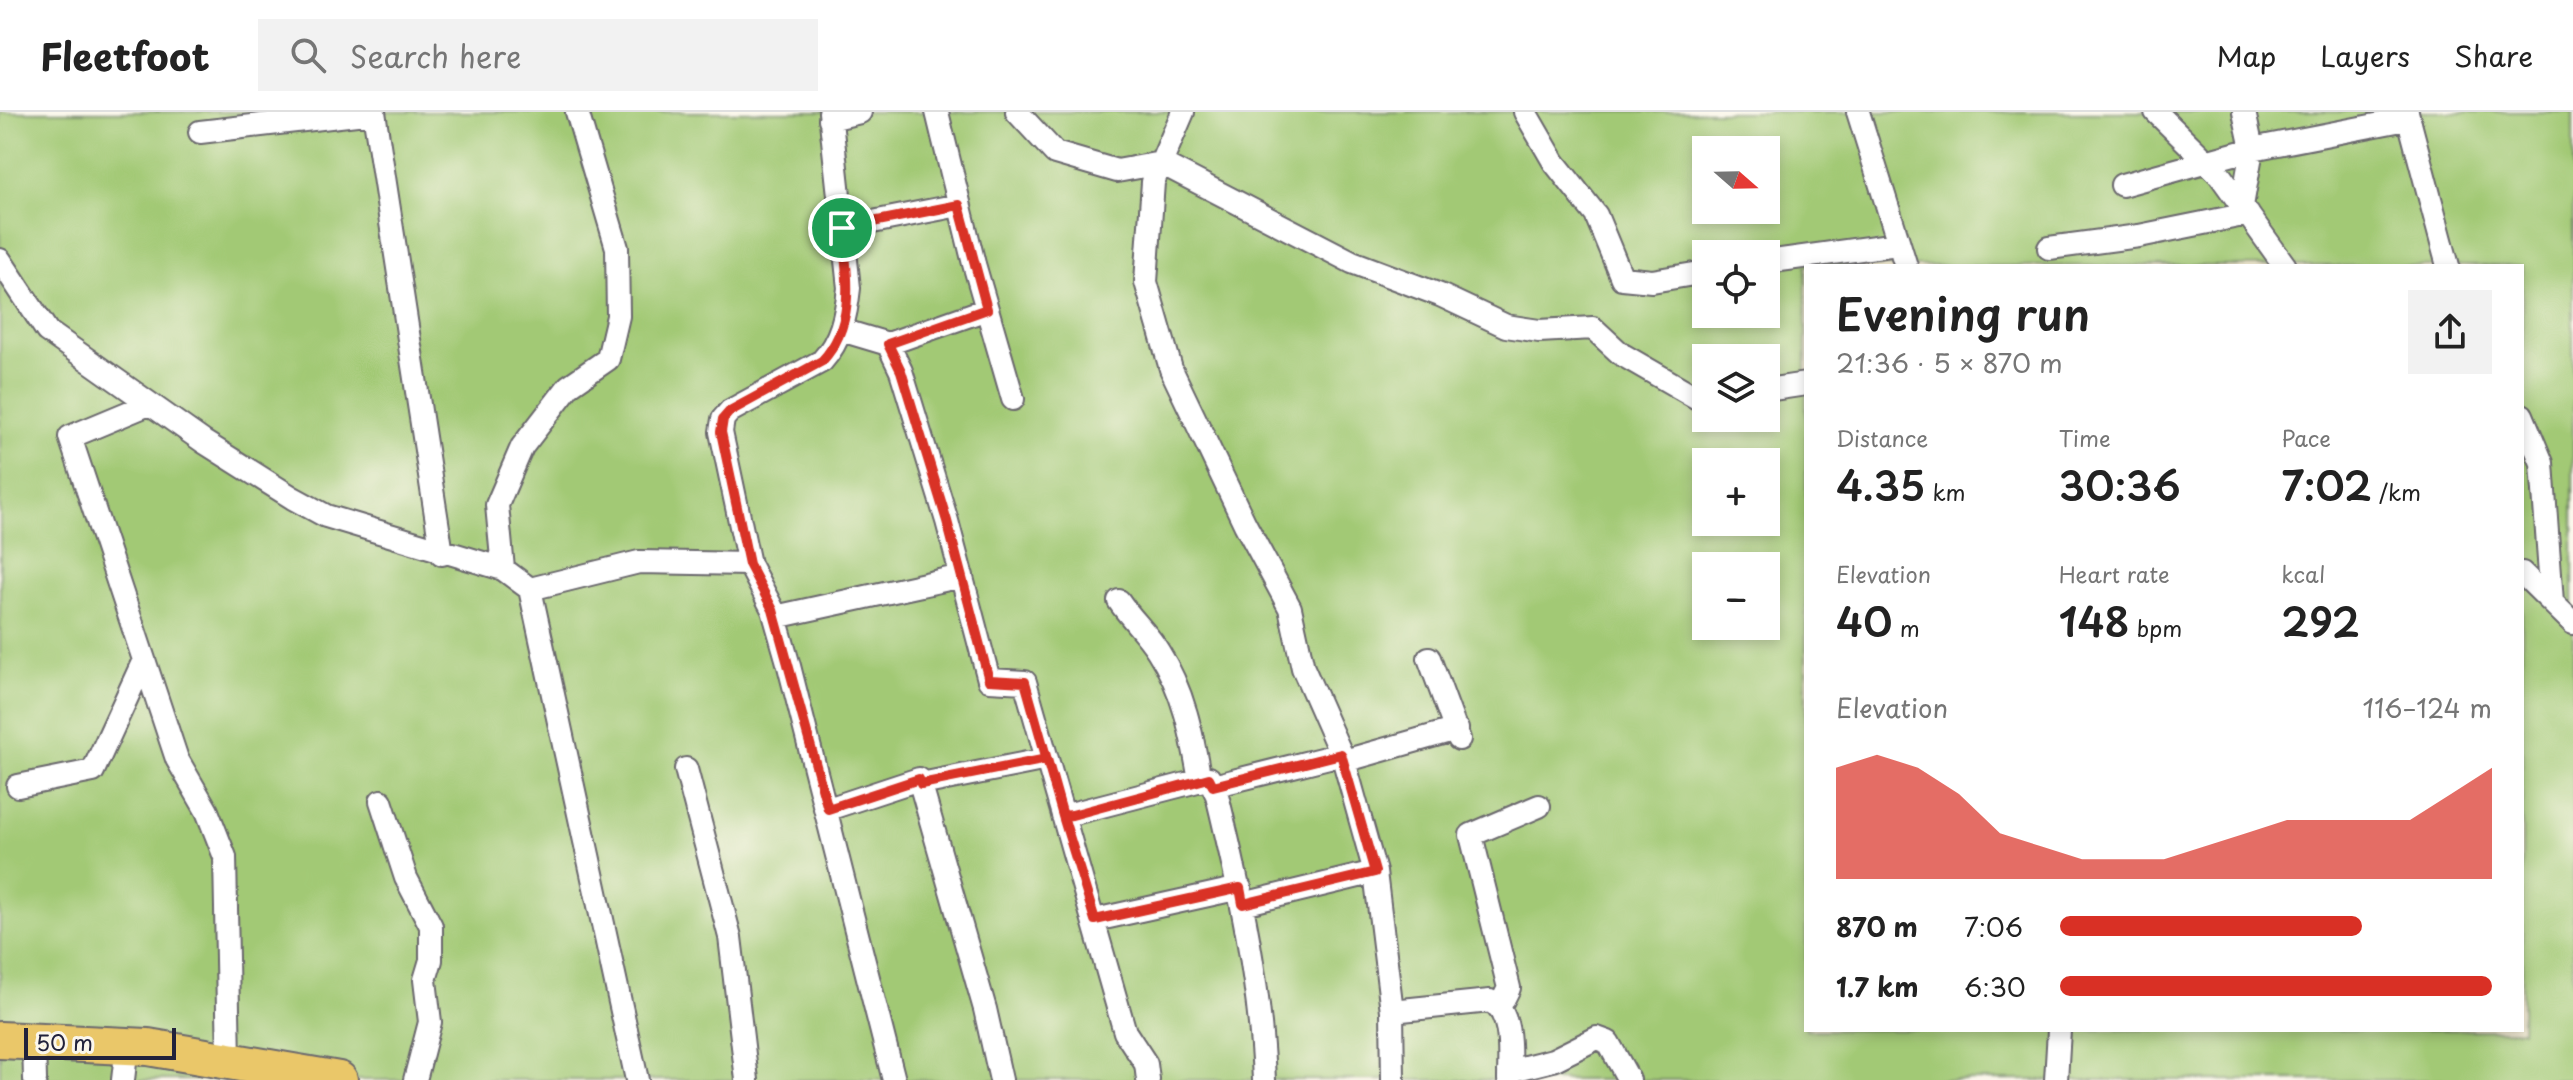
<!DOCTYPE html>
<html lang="en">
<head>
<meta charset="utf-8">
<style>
  body { margin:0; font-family:"Playpen Sans",sans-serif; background:#f2f2f2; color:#222; height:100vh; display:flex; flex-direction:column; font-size:30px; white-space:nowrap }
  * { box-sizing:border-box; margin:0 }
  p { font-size:26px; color:#767676 }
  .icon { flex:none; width:44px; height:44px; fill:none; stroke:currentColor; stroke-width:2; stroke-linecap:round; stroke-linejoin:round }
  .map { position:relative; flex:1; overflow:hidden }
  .side { position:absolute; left:1804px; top:152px; width:720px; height:768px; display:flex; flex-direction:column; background:#fff; border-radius:0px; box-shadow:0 4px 12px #0003 }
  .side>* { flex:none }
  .needle { width:52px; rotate:110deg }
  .fabs { position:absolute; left:1692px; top:24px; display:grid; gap:16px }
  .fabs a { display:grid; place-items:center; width:88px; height:88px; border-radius:0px; background:#fff; box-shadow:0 4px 12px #0003; font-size:40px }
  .scale { position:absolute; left:24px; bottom:20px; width:152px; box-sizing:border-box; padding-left:8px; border:4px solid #22223b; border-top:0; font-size:22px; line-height:28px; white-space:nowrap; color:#22223b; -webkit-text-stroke:6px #fbf7ec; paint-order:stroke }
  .pin { position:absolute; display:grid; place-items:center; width:68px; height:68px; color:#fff; margin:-34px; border:4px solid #fff; border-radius:50%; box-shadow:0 2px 8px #0007 }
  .round { display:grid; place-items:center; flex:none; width:84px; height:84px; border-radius:0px; background:#f2f2f2 }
  .headline { display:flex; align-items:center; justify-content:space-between; height:136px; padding:0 32px }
  h1 { font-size:44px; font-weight:600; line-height:60px }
  .figures { display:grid; grid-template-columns:repeat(3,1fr); gap:12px; height:136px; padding:8px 32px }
  .figures div { display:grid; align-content:center }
  .figures b { font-size:40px; font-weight:600 }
  .figures small { font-size:22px; font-weight:400 }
  .figures p { font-size:22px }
  .chart { height:224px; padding:16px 32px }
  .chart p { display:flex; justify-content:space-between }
  .chart svg { width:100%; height:144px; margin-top:8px; fill:#d93025; opacity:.7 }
  ul { padding:0 32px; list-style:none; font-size:26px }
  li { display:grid; grid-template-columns:128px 96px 1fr; align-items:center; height:60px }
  li i { height:20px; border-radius:10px; background:#d93025 }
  header { display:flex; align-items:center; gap:48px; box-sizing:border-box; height:112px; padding:0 40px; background:#fff; border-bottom:2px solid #e0e0e0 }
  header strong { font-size:38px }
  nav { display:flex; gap:44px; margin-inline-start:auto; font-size:28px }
  .search { width:560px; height:72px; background:#f2f2f2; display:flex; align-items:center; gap:20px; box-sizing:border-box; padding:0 28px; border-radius:0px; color:#767676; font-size:30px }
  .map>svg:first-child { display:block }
  .green { fill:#a2c975; stroke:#627658; stroke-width:2; fill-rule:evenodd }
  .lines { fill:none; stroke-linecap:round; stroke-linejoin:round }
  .street-casing { stroke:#6a676d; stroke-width:26 }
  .primary-casing { stroke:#6a676d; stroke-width:40 }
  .street { stroke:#fff; stroke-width:22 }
  .primary { stroke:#eac769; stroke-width:36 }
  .route-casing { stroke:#fff; stroke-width:16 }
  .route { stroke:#d93025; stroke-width:10 }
</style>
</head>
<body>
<header>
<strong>Fleetfoot</strong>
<div class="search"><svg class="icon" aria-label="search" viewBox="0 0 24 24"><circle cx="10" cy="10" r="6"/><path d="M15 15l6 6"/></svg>Search here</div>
<nav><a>Map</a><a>Layers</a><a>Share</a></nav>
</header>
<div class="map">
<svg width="2573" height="968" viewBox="0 0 2573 968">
  <rect width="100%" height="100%" fill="#fbf7ec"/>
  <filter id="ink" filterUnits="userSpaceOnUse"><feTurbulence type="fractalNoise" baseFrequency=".0125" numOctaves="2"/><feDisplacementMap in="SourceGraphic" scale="16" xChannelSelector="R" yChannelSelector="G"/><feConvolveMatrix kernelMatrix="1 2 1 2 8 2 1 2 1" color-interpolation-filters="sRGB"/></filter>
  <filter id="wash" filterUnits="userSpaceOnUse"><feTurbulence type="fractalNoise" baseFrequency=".006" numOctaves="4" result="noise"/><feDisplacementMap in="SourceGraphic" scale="32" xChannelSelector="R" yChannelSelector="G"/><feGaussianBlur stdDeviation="1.8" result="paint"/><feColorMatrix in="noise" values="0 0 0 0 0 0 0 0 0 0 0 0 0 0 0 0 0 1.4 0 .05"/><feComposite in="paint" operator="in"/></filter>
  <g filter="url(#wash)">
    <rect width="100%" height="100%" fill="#f0e7cb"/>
    <path class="green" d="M 0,0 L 2573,0 L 2573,968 L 0,968 ZM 1706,38 L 1766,38 L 1766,98 L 1706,98 ZM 1706,142 L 1766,142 L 1766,202 L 1706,202 ZM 1806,154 L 2522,154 L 2522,918 L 1806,918 ZM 1706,246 L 1766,246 L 1766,306 L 1706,306 ZM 1706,350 L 1766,350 L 1766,410 L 1706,410 ZM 1706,454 L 1766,454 L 1766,514 L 1706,514 Z"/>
  </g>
  <g filter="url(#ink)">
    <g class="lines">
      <g class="street-casing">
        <path id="street" d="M 374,0 L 442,442
          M 830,0 L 849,176 C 846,204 841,228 822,249 L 730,299 L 723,307 L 721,320 L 749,452 L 773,498 L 789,554 L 894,968
          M 937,0 L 974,152 L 1013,287
          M 1017,0 L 1055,41 L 1117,59 L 1161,51 L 1352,150 L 1440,183 L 1506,214 L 1539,219 L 1593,216 L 1621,242 L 1699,287 L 1706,286
          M 1183,0 L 1153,70 L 1146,170 L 1171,257 L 1245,412 L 1290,496 L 1303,556 L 1344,649 L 1375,760 L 1392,899 L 1393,968
          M 1525,0 L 1554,50 L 1596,103 L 1622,166 L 1652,169 L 1706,160
          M 1858,0 L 1906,154
          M 2156,0 L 2219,62 L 2285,154
          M 2407,0 L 2448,154
          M 830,7 L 860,0
          M 200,20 L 374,0
          M 2122,73 L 2252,37 L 2407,7
          M 2242,94 L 2252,37 L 2244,0
          M 842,116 L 959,93
          M 2049,136 L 2139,124 L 2248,102
          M 0,148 L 47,219 L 204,330 L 293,386 L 326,404 L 503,457 L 530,477 L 637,968
          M 1766,150 L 1897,132
          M 841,218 L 888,232 L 901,259 L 947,409 L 989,568 L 1025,570 L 1125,920 L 1146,952 L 1148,968
          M 888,232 L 987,197
          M 1766,278 L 1806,272
          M 149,292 L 70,325 L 177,647 L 207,699 L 225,745 L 229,949
          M 2522,303 L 2542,351 L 2552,490
          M 503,457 L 497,393 L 522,335 L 569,274 L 608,247 L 618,204 L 617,136 L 577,0
          M 2522,461 L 2573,511
          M 530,477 L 639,450 L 749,452
          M 1119,489 C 1131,507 1147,521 1158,539 C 1184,579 1192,622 1200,669
          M 775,505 L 962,464
          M 1429,546 L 1459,627
          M 1344,649 L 1457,617
          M 686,657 L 730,825 L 747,968
          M 921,672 L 1047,647
          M 18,674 L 93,659 L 144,548
          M 1213,674 L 1341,642
          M 381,689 L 406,766 L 431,814 L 431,848 L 425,868 L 430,910 L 415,968
          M 828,697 L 919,667 L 985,897 L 1001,968
          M 1063,704 L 1209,666 L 1217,683 C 1240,778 1260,870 1264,968
          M 1243,792 L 1375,760
          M 1095,808 L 1240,776
          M 1500,894 L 1509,876 L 1471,723 L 1539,694
          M 1392,899 L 1490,889 C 1514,901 1509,944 1509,968
          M 34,929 L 35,968
          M 1509,959 L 1553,948 L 1597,926 L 1608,930 L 1629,968
          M 123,968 L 127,933
          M 2056,968 L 2059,918"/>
      </g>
      <g class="primary-casing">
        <path id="primary" d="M 0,928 L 148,935 L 339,968"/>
      </g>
      <use href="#street" class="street"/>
      <use href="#primary" class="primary"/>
    </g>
  </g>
  <g class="lines" filter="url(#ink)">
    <g class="route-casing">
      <path id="route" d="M 842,116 C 847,163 857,211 822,249 L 730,299 L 723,307 L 721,320 L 749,452 L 773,498 L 828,697 L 919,667 L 921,672 L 1047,647 L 1063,704 L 1072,703 L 1209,666 L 1213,674 L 1341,642 L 1375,760 L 1243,792 L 1240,776 L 1095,808 L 1066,714 L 1063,704 L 1025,570 L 989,568 L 947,409 L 901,259 L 888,232 L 987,197 L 959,93 L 842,116"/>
    </g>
    <use href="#route" class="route"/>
  </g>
</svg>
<div class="fabs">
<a><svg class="needle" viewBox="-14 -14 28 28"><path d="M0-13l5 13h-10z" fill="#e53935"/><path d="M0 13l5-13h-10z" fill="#767676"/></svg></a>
<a><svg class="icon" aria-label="locate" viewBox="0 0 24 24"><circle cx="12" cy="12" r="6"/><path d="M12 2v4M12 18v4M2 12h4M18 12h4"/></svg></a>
<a><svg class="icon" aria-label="layers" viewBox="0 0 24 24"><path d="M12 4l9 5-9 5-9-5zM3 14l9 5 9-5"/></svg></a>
<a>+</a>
<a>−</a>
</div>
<div class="scale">50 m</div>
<div class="pin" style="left:842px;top:116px;background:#1e9e55"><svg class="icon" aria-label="arrive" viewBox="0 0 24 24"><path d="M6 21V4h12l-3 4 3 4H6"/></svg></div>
<section class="side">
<div class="headline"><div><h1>Evening run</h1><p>21:36 · 5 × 870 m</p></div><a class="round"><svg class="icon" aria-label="share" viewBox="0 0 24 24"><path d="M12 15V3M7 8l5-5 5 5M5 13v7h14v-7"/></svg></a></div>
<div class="figures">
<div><p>Distance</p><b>4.35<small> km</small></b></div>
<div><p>Time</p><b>30:36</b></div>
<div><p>Pace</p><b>7:02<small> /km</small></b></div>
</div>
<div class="figures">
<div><p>Elevation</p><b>40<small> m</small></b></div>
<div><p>Heart rate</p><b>148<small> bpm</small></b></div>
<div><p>kcal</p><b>292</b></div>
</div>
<div class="chart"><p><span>Elevation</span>116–124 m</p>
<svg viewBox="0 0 160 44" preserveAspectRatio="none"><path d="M0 44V10L10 6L20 10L30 18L40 30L50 34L60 38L70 38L80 38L90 34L100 30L110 26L120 26L130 26L140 26L150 18L160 10V44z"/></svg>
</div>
<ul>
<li><b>870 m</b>7:06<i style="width:70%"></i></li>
<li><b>1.7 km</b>6:30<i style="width:100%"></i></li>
</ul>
</section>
</div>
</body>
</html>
